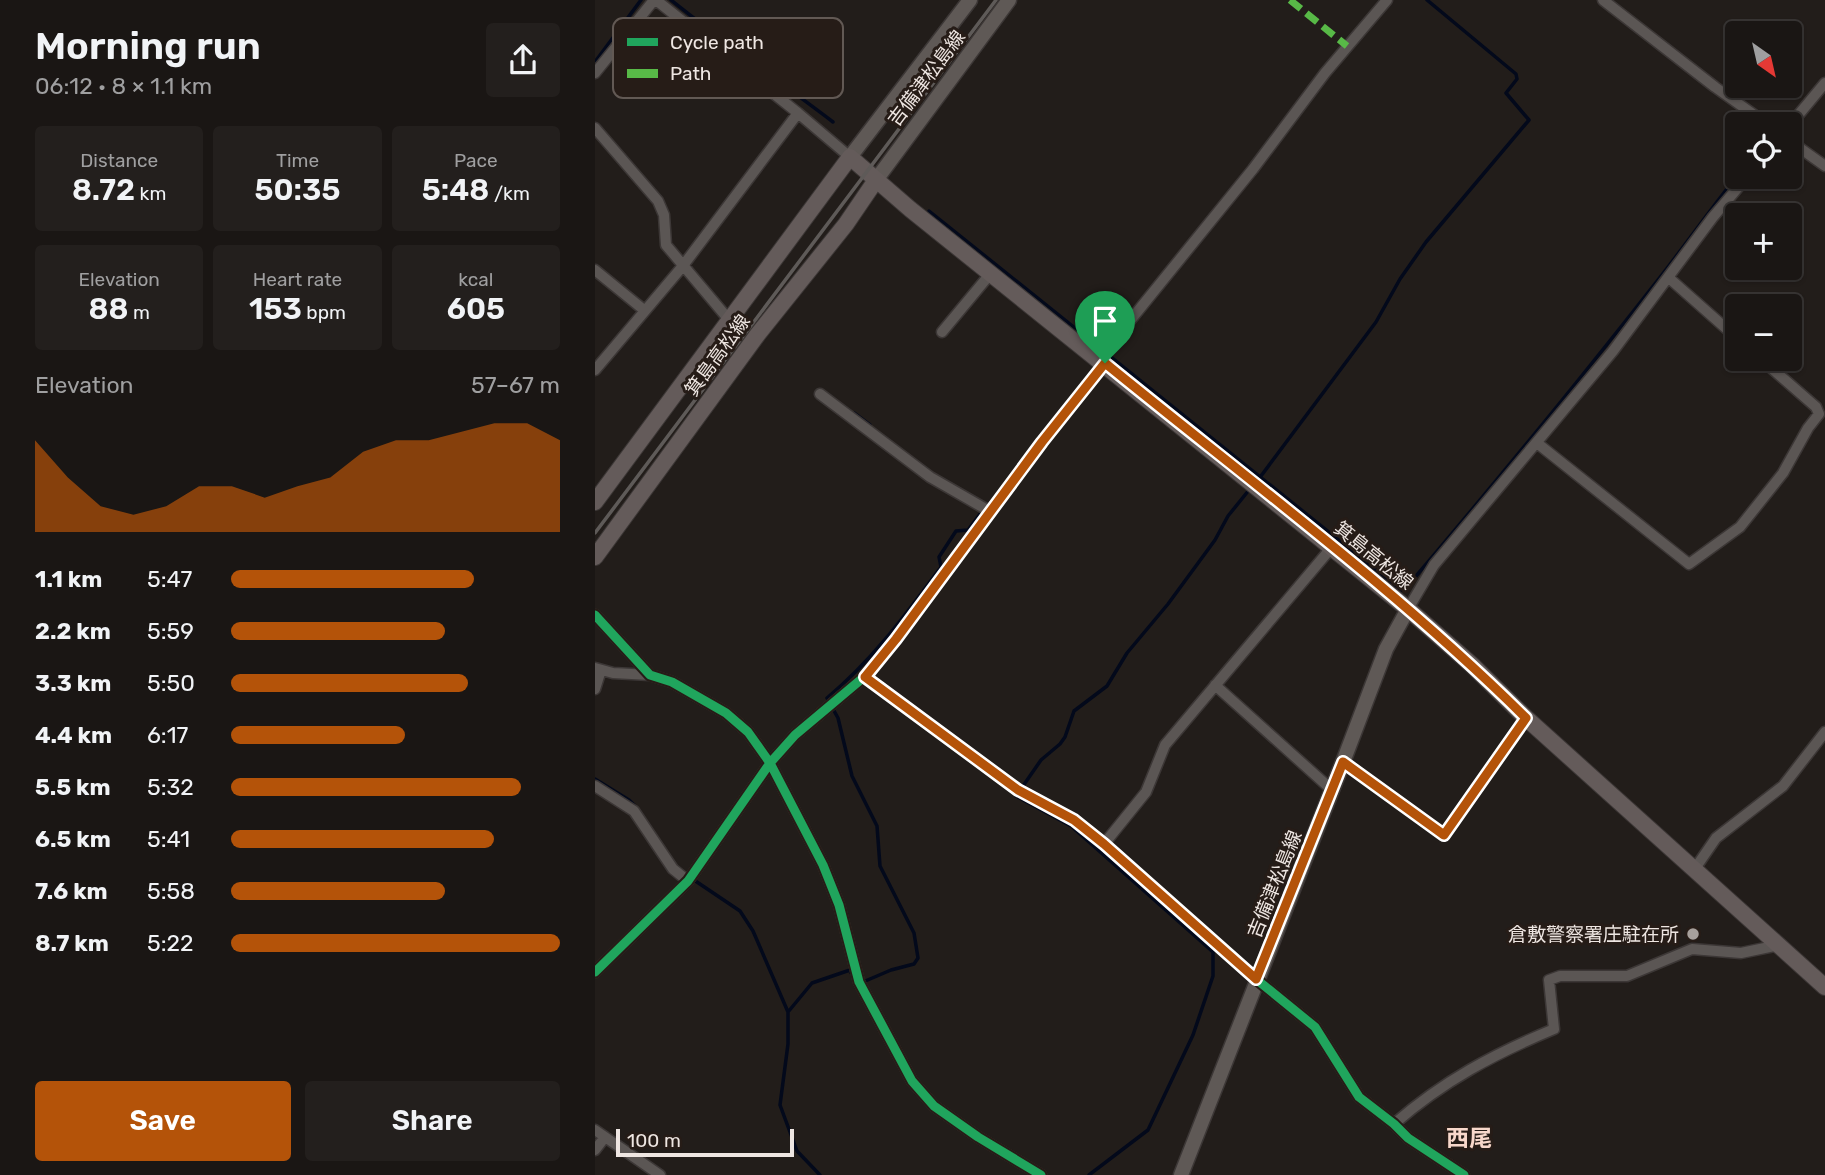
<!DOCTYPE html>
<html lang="en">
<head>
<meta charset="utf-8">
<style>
  body { margin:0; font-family:Rubik,"Noto Sans JP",sans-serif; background:#231f1d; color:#f1f3f6; height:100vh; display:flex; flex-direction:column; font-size:26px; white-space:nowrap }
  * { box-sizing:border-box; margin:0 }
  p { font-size:23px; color:#9f9fa0 }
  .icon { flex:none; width:38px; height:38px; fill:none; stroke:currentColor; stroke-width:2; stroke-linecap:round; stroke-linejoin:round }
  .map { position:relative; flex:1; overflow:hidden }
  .sheet { display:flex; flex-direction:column; background:#1a1614; width:595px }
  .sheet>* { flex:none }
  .needle { width:46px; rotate:146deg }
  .controls { position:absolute; left:1130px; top:21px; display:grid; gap:14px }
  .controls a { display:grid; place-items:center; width:77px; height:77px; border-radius:7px; background:#1a1614; box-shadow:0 2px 5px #0004,0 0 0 2px #383534; font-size:35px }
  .scale { position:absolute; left:21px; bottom:18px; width:178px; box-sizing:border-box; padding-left:7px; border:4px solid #eee6e2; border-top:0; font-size:19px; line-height:24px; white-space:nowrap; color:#eee6e2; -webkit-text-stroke:5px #261c17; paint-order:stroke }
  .pin { position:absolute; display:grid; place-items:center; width:60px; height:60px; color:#fff; margin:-72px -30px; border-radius:50% 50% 50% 0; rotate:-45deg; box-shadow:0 0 7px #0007 }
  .pin .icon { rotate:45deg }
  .round { display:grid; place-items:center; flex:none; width:74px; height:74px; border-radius:7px; background:#231f1d }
  .head { display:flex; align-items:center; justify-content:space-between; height:119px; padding:0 35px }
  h1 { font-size:38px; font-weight:600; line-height:52px }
  .metrics { display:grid; grid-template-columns:repeat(3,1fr); gap:10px; height:119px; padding:7px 35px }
  .metrics div { display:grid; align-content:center; border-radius:7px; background:#231f1d; text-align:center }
  .metrics b { font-size:30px; font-weight:600 }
  .metrics small { font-size:19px; font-weight:400 }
  .metrics p { font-size:19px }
  .chart { height:196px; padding:14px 35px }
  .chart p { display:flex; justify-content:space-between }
  .chart svg { width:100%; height:126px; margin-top:7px; fill:#b45309; opacity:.7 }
  .button { display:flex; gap:14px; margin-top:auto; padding:14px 35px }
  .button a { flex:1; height:80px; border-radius:7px; background:#b45309; color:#fff; font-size:28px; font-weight:600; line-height:80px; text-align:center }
  .button a+a { background:#231f1d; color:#f1f3f6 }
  ul { padding:0 35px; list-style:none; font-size:23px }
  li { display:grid; grid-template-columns:112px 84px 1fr; align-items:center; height:52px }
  li i { height:18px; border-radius:9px; background:#b45309 }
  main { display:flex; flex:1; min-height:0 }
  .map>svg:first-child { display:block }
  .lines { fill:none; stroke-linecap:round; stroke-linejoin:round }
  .stream { stroke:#03091b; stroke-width:3.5 }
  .street-casing { stroke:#3c3736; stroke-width:13 }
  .secondary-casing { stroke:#3c3736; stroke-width:17 }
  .primary-casing { stroke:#3c3736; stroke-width:18 }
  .street { stroke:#5b5654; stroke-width:10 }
  .secondary { stroke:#5f5956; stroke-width:14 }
  .primary { stroke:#645b5a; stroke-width:16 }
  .rail { stroke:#5e5a58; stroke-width:3.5 }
  .quiet { stroke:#58b947; stroke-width:7; stroke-dasharray:14 7; stroke-linecap:butt }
  .cycleway-casing { stroke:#261c17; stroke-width:13 }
  .cycleway { stroke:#20a55d; stroke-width:9 }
  .route-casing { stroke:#fff; stroke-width:14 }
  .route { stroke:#b45309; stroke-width:9 }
  .poi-dot { fill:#a7a09c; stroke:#261c17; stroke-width:2.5 }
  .labels { text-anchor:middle; stroke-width:6; stroke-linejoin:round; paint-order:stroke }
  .street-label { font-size:19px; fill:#eee6e2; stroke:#261c17 }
  .poi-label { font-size:19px; fill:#eee6e2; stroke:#261c17; text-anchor:end }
  .quarter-label { font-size:23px; font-weight:bold; fill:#f8d8cb; stroke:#261c17 }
  .key { fill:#261c17; stroke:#625954; stroke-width:2 }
  .key-label { font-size:19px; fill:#eee6e2 }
</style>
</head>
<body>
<main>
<section class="sheet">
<div class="head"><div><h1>Morning run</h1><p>06:12 · 8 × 1.1 km</p></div><a class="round"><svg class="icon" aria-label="share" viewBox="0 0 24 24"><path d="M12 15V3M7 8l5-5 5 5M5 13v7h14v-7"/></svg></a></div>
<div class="metrics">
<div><p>Distance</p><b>8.72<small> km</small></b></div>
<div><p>Time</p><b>50:35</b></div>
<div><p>Pace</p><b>5:48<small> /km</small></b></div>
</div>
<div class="metrics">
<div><p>Elevation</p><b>88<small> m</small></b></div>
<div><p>Heart rate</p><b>153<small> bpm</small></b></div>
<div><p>kcal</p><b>605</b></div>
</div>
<div class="chart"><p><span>Elevation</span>57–67 m</p>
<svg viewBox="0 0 160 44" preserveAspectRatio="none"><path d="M0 44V12L10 25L20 35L30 38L40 35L50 28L60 28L70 32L80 28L90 25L100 16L110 12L120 12L130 9L140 6L150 6L160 12V44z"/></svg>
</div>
<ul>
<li><b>1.1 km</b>5:47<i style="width:74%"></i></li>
<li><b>2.2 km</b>5:59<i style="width:65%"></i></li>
<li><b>3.3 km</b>5:50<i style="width:72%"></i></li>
<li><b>4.4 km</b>6:17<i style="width:53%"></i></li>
<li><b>5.5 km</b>5:32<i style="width:88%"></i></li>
<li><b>6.5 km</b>5:41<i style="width:80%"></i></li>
<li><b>7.6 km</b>5:58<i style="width:65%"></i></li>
<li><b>8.7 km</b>5:22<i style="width:100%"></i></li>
</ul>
<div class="button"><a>Save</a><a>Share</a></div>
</section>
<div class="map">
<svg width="1230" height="1175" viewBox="0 0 1230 1175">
  <rect width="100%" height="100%" fill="#221d1a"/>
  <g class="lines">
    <path class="stream" d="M 76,0 C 128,42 184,81 238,122
      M 0,62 L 46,0
      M 1185,124 L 1186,124
      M 334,211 L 806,590 L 811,588 C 894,490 976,391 1055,290 C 1085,253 1112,213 1143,175
      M 259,413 L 275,425
      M 666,476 L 781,322 L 805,279 L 831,242 L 934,120 L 911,93 L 922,79 L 921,74 L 832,0
      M 0,779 L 34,800 L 40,806
      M 96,878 L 145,911 L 158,931 L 193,1012 L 193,1044 L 185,1105 L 202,1151 L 225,1175
      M 268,982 L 296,970 L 319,964 L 323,958 L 319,933 L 285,866 L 282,826 L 257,776 L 243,718 L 232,698 C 278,660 311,614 346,567 L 344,557 L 361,531 L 373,530 L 388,510
      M 193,1012 L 217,983 L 255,970 L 258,977
      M 494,1175 L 553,1130 L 598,1035 L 618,976 L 618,952 L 476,826 L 421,796 L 446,760 L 465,744 L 470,737 L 479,711 L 512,686 L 532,653 L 573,604 L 620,540 L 633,516 L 654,490"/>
    <g class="street-casing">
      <path id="street" d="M 61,0 L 203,113 L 255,157
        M 1008,0 L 1120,87 L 1172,124
        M 0,73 L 59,0
        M 1195,125 L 1230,83
        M 0,128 L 63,201 L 69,215 L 71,245 L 135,321
        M 1195,141 L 1230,166
        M 0,270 L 49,310
        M 1074,278 L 1143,339
        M 347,332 L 396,273
        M 504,359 L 658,169 L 730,73 L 792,0
        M 0,370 L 87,267 L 203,113
        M 225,394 L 335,477 L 396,512
        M 942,443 L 1094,564 L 1145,527 L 1188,473 L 1213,428 L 1224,414 L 1221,407 L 1166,359
        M 813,609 L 839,565 L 1018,351 L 1118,217 L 1152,177
        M 0,615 L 55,675 L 77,682 L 131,713 L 153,732 L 175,763 L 228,865 L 244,905 L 264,982 L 317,1081 L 339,1106 L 383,1137 L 446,1175
        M 0,668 L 18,673 L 55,675
        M 269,677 L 423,790 L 479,820 L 509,844 L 661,979 L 720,1027 L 764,1097 L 799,1124 L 813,1138 L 869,1175
        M 620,685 L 737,790
        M 0,689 L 6,670
        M 748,762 L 849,835 L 931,718
        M 0,786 L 39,811 L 78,869 L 93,881
        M 509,844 L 551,792 L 570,745 L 737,547
        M 1099,870 L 1121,838 L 1188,786 L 1230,732
        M 0,972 L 93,881 L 175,763 L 200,735 L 269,677 L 301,639 L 447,442 L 510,364
        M 799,1124 C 848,1081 899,1054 959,1029 L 954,980 L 965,976 L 1032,976 L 1097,949 L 1146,953 L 1184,945
        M 0,1130 L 65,1175
        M 0,1150 L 10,1137"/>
    </g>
    <g class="secondary-casing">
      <path id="secondary" d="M 255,157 L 375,0
        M 281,180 L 414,0
        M 586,1175 L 748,762 L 791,649 L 813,609"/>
    </g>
    <g class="primary-casing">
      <path id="primary" d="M 0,502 L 255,157 L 315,209 L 813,609 L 877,665 L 931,718 L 1230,987
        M 0,557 L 163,334 L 251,224 L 281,180"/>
    </g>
    <use href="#street" class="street"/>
    <use href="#secondary" class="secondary"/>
    <use href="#primary" class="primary"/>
    <path class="rail" d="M 0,533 L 401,0"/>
    <path class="quiet" d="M 695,0 L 752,46"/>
    <g class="cycleway-casing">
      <path id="cycleway" d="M 0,615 L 55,675 L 77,682 L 131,713 L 153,732 L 175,763 L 228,865 L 244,905 L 264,982 L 317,1081 L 339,1106 L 383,1137 L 446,1175
        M 269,677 L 423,790 L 479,820 L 509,844 L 661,979 L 720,1027 L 764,1097 L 799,1124 L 813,1138 L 869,1175
        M 0,972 L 93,881 L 175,763 L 200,735 L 269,677 L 301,639 L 447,442 L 510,364"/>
    </g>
    <use href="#cycleway" class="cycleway"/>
  </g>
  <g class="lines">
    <g class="route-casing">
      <path id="route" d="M 510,363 C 652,479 801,589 931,718 L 849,835 L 748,762 L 661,979 L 509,844 L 479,820 L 423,790 L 270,677 L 301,639 L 447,442 Z"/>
    </g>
    <use href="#route" class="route"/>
  </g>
  <circle class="poi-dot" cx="1098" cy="934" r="7"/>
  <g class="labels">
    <g class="street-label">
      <text transform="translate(331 78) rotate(-53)" y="7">吉備津松島線</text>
      <text transform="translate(122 355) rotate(-54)" y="7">箕島高松線</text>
      <text transform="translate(779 555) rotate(39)" y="7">箕島高松線</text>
      <text transform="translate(679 884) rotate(-68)" y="7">吉備津松島線</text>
    </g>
    <g class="poi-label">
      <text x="1084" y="941">倉敷警察署庄駐在所</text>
    </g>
    <g class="quarter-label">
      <text x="874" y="1146">西尾</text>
    </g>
  </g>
  <rect x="18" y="18" width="230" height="80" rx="10" class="key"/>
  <rect x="32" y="38" width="31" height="8" fill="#20a55d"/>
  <rect x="32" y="69" width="31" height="9" fill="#58b947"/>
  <g class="key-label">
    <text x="75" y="49">Cycle path</text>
    <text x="75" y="80">Path</text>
  </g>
</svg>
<div class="controls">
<a><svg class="needle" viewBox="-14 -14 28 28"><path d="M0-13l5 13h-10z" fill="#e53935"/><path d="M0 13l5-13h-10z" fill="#9f9fa0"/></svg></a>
<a><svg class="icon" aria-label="locate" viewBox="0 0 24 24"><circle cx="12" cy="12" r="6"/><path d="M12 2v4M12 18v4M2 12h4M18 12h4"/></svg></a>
<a>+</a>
<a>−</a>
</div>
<div class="scale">100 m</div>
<div class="pin" style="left:510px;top:363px;background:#1e9e55"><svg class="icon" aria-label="arrive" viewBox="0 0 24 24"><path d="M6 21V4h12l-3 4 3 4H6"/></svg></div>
</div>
</main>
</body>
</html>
